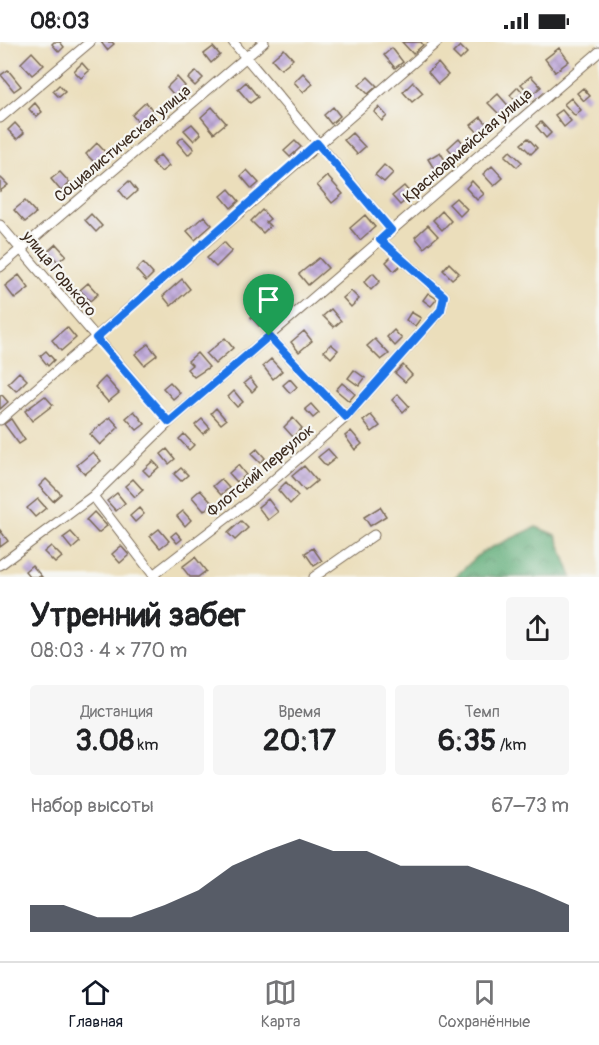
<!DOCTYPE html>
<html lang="ru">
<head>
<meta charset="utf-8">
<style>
  body { margin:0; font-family:Pangolin,sans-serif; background:#f6f6f6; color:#202124; height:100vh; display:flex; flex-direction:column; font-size:22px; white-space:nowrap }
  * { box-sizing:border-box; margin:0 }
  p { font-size:20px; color:#757577 }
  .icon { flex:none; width:33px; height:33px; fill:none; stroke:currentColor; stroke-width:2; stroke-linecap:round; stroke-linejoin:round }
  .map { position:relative; height:535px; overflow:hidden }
  .side { display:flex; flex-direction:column; background:#fff; flex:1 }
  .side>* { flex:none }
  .pin { position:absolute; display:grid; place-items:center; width:51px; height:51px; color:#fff; margin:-62px -26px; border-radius:50% 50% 50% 0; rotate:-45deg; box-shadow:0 0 6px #0007 }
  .pin .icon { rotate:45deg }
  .round { display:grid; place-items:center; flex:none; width:63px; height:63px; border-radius:6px; background:#f6f6f6 }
  .summary { display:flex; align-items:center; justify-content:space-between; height:102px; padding:0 30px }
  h1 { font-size:33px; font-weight:700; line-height:45px }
  .metrics { display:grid; grid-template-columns:repeat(3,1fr); gap:9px; height:102px; padding:6px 30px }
  .metrics div { display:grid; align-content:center; border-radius:6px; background:#f6f6f6; text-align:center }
  .metrics b { font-size:30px; font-weight:700 }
  .metrics small { font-size:16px; font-weight:400 }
  .metrics p { font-size:16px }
  .chart { height:168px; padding:12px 30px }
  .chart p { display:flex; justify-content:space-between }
  .chart svg { width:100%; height:108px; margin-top:6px; fill:#111827; opacity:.7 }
  .status { display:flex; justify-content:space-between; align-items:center; height:42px; padding:0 30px; background:#fff; direction:ltr }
  .status svg { height:16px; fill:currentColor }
  .tab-bar { display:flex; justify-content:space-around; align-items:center; height:84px; border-top:2px solid #e0e0e0; background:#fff; font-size:16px; color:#757577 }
  .tab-bar a { display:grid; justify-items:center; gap:3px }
  .tab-bar .on { color:#111827 }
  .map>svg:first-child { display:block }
  .forest { fill:url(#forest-crowns); stroke:#4c6b4b; stroke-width:1.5 }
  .building { fill:url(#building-cross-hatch) }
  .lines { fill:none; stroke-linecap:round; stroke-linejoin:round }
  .minor-casing { stroke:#796955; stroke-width:11 }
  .minor { stroke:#fff; stroke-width:9 }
  .route-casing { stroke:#fff; stroke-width:12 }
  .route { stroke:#1a73e8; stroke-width:8 }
  .labels { text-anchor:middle; stroke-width:4.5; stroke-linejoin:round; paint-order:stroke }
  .street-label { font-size:16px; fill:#3b2a1e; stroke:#f6f6f2 }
</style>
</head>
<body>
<div class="status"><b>08:03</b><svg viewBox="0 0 49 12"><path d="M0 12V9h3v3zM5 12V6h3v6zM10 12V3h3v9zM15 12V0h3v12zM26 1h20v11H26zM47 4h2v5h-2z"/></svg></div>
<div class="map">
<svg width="599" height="535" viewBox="0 0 599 535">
  <defs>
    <pattern id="forest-crowns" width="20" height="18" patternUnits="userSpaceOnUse" patternTransform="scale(1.5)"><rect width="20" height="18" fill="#5eac78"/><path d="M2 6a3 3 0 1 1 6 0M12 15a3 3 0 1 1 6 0" fill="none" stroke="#4f8c62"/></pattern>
    <pattern id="building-cross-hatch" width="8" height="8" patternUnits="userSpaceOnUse" patternTransform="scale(1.5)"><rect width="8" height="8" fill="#c0a9dc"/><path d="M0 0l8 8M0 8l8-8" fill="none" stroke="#9d8ab2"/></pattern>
  </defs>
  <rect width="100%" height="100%" fill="#f6f6f2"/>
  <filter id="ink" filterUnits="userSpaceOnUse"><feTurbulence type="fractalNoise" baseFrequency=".0167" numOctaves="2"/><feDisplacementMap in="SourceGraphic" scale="12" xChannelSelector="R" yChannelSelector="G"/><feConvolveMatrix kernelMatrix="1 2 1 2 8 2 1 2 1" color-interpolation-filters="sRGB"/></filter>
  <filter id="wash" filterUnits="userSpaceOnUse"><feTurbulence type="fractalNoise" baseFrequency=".008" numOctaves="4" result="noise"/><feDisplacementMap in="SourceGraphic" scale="24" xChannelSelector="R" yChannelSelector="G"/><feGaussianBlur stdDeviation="1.35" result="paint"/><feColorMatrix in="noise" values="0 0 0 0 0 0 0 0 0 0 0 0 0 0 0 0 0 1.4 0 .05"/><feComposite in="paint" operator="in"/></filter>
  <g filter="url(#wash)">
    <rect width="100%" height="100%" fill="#ebdebb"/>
    <path class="forest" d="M 536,485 L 556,493 L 572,535 L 455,535 L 482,510 Z"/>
    <g id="blocks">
      <path class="building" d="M 54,0 L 60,0 L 64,5 L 59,10 L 52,2 Z
        M 101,0 L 112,0 L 114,2 L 107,8 Z
        M 402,0 L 421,0 L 423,3 L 413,12 Z
        M 460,4 L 467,11 L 460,18 L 453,11 Z
        M 213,5 L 220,13 L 211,21 L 204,12 Z
        M 392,6 L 403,20 L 395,26 L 384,13 Z
        M 559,6 L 569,19 L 555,30 L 545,17 Z
        M 284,7 L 293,17 L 281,27 L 272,17 Z
        M 32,10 L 44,23 L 32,33 L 21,21 Z
        M 82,21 L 89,29 L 81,36 L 74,29 Z
        M 438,21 L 448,33 L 438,42 L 428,30 Z
        M 8,28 L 21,44 L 14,49 L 1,33 Z
        M 196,29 L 203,36 L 195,44 L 188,37 Z
        M 303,31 L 313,42 L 303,50 L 294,40 Z
        M 531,34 L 541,45 L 531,53 L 521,42 Z
        M 177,35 L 185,44 L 174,53 L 167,45 Z
        M 368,35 L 377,44 L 368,52 L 359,43 Z
        M 246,40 L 258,55 L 250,61 L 238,47 Z
        M 413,40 L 423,51 L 412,60 L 403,50 Z
        M 59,43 L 65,50 L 59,55 L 53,49 Z
        M 518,45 L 527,55 L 519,63 L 510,53 Z
        M 583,46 L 590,54 L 584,59 L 577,51 Z
        M 498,52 L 512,68 L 503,76 L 488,61 Z
        M 571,56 L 581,68 L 575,74 L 564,62 Z
        M 146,60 L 154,70 L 140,82 L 132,73 Z
        M 35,61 L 42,70 L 36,75 L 29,67 Z
        M 212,65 L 226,81 L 214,91 L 201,75 Z
        M 333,65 L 340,74 L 331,82 L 324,73 Z
        M 379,65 L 387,74 L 382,79 L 374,70 Z
        M 562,68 L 571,79 L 564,85 L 555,73 Z
        M 481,75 L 490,86 L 481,94 L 471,83 Z
        M 541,80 L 551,91 L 546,96 L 536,84 Z
        M 15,81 L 24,91 L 17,97 L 8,88 Z
        M 192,82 L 201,92 L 194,99 L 184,88 Z
        M 352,91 L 365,105 L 357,112 L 344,98 Z
        M 183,95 L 194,107 L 188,113 L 177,100 Z
        M 459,96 L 468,107 L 457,117 L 448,106 Z
        M 528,96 L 537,106 L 531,112 L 521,102 Z
        M 295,99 L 301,105 L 290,115 L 284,109 Z
        M 97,101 L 106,111 L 95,121 L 86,112 Z
        M 510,109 L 522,120 L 517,125 L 505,114 Z
        M 440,110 L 448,123 L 436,130 L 428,117 Z
        M 160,113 L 169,124 L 161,130 L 152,120 Z
        M 384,123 L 393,131 L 384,140 L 375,133 Z
        M 492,124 L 503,136 L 494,144 L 483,132 Z
        M 247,128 L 259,141 L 252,147 L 241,134 Z
        M 60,130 L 70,141 L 61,149 L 51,137 Z
        M 327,134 L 343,152 L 332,161 L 317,143 Z
        M 1,136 L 8,143 L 0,149 L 0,137 Z
        M 129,139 L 137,149 L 127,158 L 119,148 Z
        M 472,139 L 484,152 L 477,158 L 466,146 Z
        M 404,144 L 412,153 L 400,163 L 392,154 Z
        M 229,147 L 239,159 L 231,166 L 221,154 Z
        M 456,156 L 467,167 L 460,174 L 449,162 Z
        M 25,159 L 36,171 L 25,180 L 14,168 Z
        M 262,168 L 270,177 L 266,180 L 270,184 L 263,191 L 251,179 Z
        M 442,169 L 451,179 L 442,188 L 433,178 Z
        M 91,172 L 102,184 L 96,190 L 85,178 Z
        M 365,173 L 375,185 L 360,198 L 350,186 Z
        M 204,174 L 212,183 L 195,198 L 187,189 Z
        M 428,183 L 438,194 L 424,206 L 415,195 Z
        M 224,200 L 232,209 L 216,225 L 207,216 Z
        M 56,202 L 66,213 L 58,220 L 48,209 Z
        M 393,213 L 401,223 L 394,229 L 386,220 Z
        M 319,216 L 328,226 L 308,243 L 299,232 Z
        M 143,221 L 153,232 L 146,239 L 136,228 Z
        M 449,221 L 459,231 L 452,237 L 443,228 Z
        M 373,231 L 380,239 L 371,248 L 364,240 Z
        M 19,233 L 29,246 L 15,257 L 5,244 Z
        M 182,237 L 190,247 L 171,264 L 163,254 Z
        M 88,241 L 98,252 L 90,259 L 80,248 Z
        M 351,249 L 359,257 L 351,265 L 343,256 Z
        M 428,251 L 437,257 L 431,264 L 423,258 Z
        M 270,259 L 278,268 L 259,284 L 251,275 Z
        M 331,267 L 341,279 L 334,285 L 323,274 Z
        M 411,270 L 421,276 L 415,284 L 406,278 Z
        M 67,285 L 76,296 L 61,309 L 52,298 Z
        M 394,288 L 402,297 L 395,304 L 387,295 Z
        M 304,289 L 312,299 L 299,310 L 291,300 Z
        M 225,296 L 233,306 L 215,322 L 206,312 Z
        M 375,297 L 389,312 L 381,318 L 367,304 Z
        M 148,302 L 157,313 L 144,323 L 135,312 Z
        M 331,302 L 338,308 L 331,316 L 324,309 Z
        M 46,309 L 54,318 L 48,324 L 40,314 Z
        M 197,311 L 209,325 L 194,335 L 187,327 L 192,323 L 188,319 Z
        M 271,317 L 282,329 L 273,337 L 263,324 Z
        M 403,323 L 412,333 L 405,340 L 395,331 Z
        M 354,328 L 365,336 L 359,344 L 348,336 Z
        M 19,330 L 27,338 L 16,349 L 8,341 Z
        M 105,335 L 119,351 L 108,360 L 95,345 Z
        M 250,336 L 257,345 L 252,350 L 244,341 Z
        M 290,337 L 297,345 L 290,351 L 283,343 Z
        M 170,340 L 180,351 L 173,357 L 163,346 Z
        M 342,341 L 355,352 L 349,359 L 336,348 Z
        M 234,349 L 243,360 L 237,365 L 228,355 Z
        M 398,352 L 409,364 L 403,370 L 392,358 Z
        M 2,353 L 8,360 L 0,367 L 0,354 Z
        M 45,354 L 53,363 L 32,379 L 25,369 Z
        M 311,362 L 319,371 L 313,376 L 305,367 Z
        M 216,366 L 226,378 L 221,382 L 211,371 Z
        M 134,369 L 145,382 L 137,388 L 126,376 Z
        M 371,373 L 380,384 L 372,390 L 363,379 Z
        M 110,375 L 119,385 L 100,403 L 90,392 Z
        M 293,376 L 302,386 L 293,395 L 284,385 Z
        M 11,377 L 25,398 L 19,402 L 4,382 Z
        M 202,377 L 210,386 L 203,392 L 195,383 Z
        M 351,389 L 362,402 L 355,408 L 345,394 Z
        M 184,392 L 194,403 L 189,408 L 179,397 Z
        M 167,407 L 175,417 L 169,422 L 161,412 Z
        M 257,407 L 265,416 L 260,421 L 251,412 Z
        M 328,407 L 336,416 L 326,424 L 318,415 Z
        M 93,410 L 101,419 L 85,432 L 77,423 Z
        M 153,419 L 159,425 L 149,434 L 143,428 Z
        M 238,423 L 246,433 L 237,440 L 229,431 Z
        M 304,424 L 317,439 L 305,449 L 292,434 Z
        M 181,426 L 188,433 L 181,439 L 174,432 Z
        M 46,437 L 61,452 L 53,459 L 39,444 Z
        M 133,437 L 143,448 L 135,455 L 125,444 Z
        M 221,437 L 229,446 L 221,453 L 213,444 Z
        M 286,440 L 298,454 L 290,462 L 278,448 Z
        M 200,448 L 212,461 L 204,469 L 192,455 Z
        M 117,451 L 125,461 L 116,469 L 107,459 Z
        M 38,457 L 46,466 L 35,475 L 27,466 Z
        M 268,457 L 278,470 L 268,478 L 258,465 Z
        M 380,465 L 386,474 L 370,484 L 364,475 Z
        M 139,466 L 144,472 L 135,480 L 130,474 Z
        M 183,469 L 191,478 L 185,484 L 177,474 Z
        M 94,470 L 107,484 L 98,491 L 86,478 Z
        M 241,479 L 248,486 L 235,498 L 228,491 Z
        M 159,487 L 169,499 L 160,506 L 150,494 Z
        M 0,488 L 8,499 L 0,505 Z
        M 71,490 L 80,500 L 72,507 L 63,496 Z
        M 176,490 L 182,497 L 177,501 L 171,494 Z
        M 51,504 L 62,515 L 55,521 L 44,510 Z
        M 121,504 L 129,513 L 120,521 L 112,512 Z
        M 313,506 L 322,519 L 314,524 L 305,511 Z
        M 195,515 L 206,529 L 198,535 L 190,535 L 182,525 Z
        M 32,523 L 42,535 L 30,535 L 25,529 Z"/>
    </g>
  </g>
  <g filter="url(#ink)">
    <use href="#blocks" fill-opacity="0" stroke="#796955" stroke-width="1.5"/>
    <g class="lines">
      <g class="minor-casing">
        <path id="minor" d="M 233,0 L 391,188
          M 0,76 L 90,0
          M 0,183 L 169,380
          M 0,225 L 264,0
          M 269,294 L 346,375
          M 0,378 L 437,0
          M 93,454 L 155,535
          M 0,523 L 93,454 L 169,380 L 599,10
          M 153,533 L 253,456 L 346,375 L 441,268 L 444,254 L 380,198
          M 314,535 L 374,493"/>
      </g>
      <use href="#minor" class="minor"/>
    </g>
  </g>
  <g class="lines" filter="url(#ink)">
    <g class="route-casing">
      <path id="route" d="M 317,101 L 391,188 L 380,198 L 444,254 L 441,268 L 346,375 L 269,294 L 169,380 L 96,296 Z"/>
    </g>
    <use href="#route" class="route"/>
  </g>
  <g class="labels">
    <g class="street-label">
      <text transform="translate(122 101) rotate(-40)" y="6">Социалистическая улица</text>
      <text transform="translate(467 103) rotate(-41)" y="6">Красноармейская улица</text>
      <text transform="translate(60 231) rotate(50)" y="6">улица Горького</text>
      <text transform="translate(260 428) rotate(-40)" y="6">Флотский переулок</text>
    </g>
  </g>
</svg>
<div class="pin" style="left:269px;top:294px;background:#1e9e55"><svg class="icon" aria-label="arrive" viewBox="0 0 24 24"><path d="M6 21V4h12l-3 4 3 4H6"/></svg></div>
</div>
<section class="side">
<div class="summary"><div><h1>Утренний забег</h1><p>08:03 · 4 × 770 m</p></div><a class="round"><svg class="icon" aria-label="share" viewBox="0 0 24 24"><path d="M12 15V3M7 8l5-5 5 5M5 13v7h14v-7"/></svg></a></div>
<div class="metrics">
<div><p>Дистанция</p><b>3.08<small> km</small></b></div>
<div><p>Время</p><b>20:17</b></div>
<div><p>Темп</p><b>6:35<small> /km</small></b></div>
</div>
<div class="chart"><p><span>Набор высоты</span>67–73 m</p>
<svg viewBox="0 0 160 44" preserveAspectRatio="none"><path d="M0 44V33L10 33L20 38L30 38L40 33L50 27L60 17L70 11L80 6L90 11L100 11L110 17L120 17L130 17L140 22L150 27L160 33V44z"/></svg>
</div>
</section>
<nav class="tab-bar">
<a class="on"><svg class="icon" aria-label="home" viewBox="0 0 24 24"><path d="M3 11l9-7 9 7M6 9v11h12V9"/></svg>Главная</a>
<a><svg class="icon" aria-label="map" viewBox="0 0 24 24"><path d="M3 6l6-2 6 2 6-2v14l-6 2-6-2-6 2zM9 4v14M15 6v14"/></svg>Карта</a>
<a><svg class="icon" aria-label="saved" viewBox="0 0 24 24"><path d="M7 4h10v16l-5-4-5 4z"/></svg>Сохранённые</a>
</nav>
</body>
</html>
